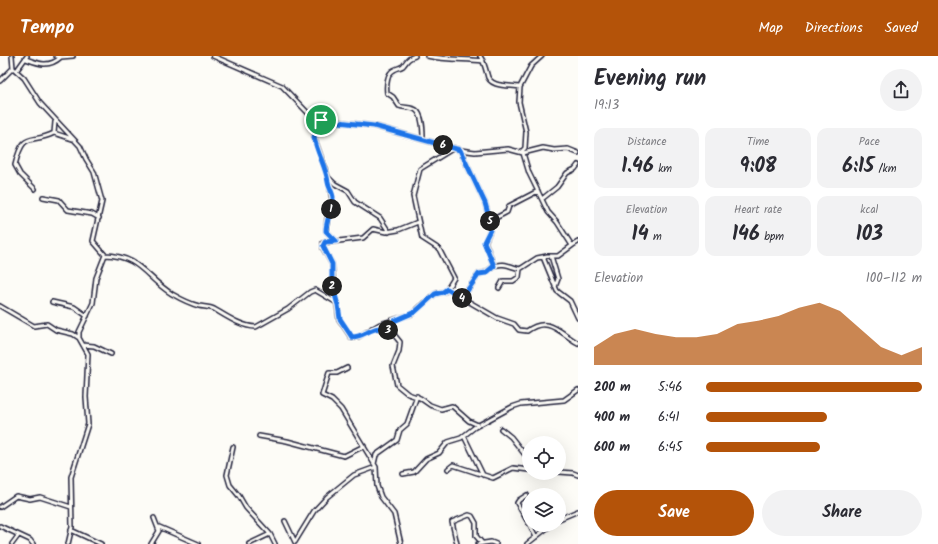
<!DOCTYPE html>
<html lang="en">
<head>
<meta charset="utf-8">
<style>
  body { margin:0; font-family:Kalam,sans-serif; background:#f2f2f3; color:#2b2b33; height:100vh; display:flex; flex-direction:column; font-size:15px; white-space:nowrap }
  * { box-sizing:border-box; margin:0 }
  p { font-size:13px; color:#7c7c81 }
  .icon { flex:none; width:22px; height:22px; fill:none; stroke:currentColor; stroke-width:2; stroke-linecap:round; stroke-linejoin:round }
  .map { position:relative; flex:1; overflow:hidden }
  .details { display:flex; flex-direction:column; background:#fff; width:360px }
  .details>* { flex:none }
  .buttons { position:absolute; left:522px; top:380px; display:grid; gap:8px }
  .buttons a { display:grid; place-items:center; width:44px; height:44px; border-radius:50%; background:#fff; box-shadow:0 4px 16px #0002; font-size:20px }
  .pin { position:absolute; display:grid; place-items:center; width:34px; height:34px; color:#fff; margin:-17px; border:2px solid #fff; border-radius:50%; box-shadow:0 1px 4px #0007 }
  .km { position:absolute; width:20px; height:20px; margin:-10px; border-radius:50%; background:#222; color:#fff; font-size:11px; line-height:20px; text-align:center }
  .round { display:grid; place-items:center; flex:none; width:42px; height:42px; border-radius:21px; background:#f2f2f3 }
  .overview { display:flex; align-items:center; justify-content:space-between; height:68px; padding:0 16px }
  h1 { font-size:22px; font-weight:700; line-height:30px }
  .metrics { display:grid; grid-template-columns:repeat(3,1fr); gap:6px; height:68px; padding:4px 16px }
  .metrics div { display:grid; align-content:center; border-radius:10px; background:#f2f2f3; text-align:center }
  .metrics b { font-size:20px; font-weight:700 }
  .metrics small { font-size:11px; font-weight:400 }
  .metrics p { font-size:11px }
  .chart { height:112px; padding:8px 16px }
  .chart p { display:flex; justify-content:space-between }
  .chart svg { width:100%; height:72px; margin-top:4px; fill:#b45309; opacity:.7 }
  .cta { display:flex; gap:8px; margin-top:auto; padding:8px 16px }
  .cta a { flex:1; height:46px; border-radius:24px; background:#b45309; color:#fff; font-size:16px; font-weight:700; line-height:46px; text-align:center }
  .cta a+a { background:#f2f2f3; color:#2b2b33 }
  ul { padding:0 16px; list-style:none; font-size:13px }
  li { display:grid; grid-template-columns:64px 48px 1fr; align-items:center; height:30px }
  li i { height:10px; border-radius:5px; background:#b45309 }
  header { display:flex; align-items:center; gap:24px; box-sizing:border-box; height:56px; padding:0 20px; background:#b45309; color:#fff }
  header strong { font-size:19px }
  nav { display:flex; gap:22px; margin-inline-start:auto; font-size:14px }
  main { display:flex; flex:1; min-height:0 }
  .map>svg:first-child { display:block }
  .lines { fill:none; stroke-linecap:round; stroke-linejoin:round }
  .minor-casing { stroke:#22223b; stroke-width:6 }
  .minor { stroke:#fdfcf7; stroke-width:3 }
  .route-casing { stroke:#fff; stroke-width:8 }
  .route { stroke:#1a73e8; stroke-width:5 }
</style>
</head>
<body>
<header>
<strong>Tempo</strong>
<nav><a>Map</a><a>Directions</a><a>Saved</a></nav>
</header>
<main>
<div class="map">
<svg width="578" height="488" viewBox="0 0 578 488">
  <rect width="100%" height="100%" fill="#fdfcf7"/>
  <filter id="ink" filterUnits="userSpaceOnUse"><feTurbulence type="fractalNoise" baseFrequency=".025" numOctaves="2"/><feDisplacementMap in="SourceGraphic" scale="8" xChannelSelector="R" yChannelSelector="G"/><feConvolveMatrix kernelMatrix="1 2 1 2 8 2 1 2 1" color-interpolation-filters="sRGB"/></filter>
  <g filter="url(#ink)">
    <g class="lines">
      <g class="minor-casing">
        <path id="minor" d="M 56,0 L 61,1 L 73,0
          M 213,0 L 282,30 L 308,57 L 317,63 L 374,70 L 460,94 L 475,96 L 508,93 L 523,97 L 529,117 L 548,156 L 557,166 L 571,188 L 573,189 L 578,186
          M 415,0 C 408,2 407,5 403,10 C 400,12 397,12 394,14 C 387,17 386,30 387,37 L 393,41 L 399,50 C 404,52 412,51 416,54 C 423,59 423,75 423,83
          M 427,0 C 446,4 465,3 483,5
          M 480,0 C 484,6 485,10 487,18 C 489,32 510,29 520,31
          M 26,3 C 39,8 49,12 61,1
          M 13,12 L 24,22 L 40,47 L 80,90 L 86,103 L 94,116 L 102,145 L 93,185 L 105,199 L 96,222 L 93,247 L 79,276 L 79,282 L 88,298 L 86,341 L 88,368 L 71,421 L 72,471 L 68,488
          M 17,14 L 27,0
          M 0,25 L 13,12 L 12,0
          M 321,64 L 321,71 L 314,81 L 328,121 L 335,128 L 348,135 L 355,146 L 380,162 L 389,176
          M 54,77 L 55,66
          M 460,94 L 485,147 L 490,165 L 490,174 L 485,186 L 494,210
          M 521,96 L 525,92 L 526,76 L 519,46 L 520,31 L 531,10 L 542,0
          M 523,97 L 543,92 L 554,94 L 568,93 L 578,97
          M 328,121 L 333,148 L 327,163 L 326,175 L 336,185
          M 35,133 L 20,118 L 15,109 C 24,73 30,89 54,77 L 72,83
          M 43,141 L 59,144 L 68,154 L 92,158 L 99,162
          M 542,143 L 557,131 L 567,117 L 575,113 L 578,109
          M 490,165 L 507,156 L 509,150 L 538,135
          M 105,199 C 140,200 145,221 172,238 C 179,242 191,248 199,250 C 204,251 210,251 214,253 C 226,260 242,271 256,271 L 288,253 L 310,236 L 315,234 L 337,247 L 339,263 L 351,281 L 358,281 L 380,268 L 412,258 L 435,238 L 446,235 L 454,222 L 439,193 L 422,182 L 413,140 L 420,113 L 454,92
          M 551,200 L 558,223 L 555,231
          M 543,201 L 557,235 L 570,245 L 578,262
          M 499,232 L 503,225 L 513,225 L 519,221 L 520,213
          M 447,233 L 497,262 L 514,268 L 519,274 L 527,275 C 548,259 560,277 578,287
          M 462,242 L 479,218 C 489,216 485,216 493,211 C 501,205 512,211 520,213 L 537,202 L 547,200 L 558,200 L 573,189
          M 52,246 L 74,251 L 87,260
          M 336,246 L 331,227 L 333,221 L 332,208 L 323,192 L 323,187 L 363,182 L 373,173 L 386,176 L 398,174 L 418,166
          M 0,250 L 34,270 L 47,268 L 56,274 L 73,278 L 79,282
          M 394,265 L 391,275 L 400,286 L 399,295 L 393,310 L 397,329 L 408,338 L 420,342 L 430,349 L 441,353 L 452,350 L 469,365 L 478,369
          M 372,272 L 387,273 L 391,275
          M 83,289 L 94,290 L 111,298
          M 347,312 L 337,317 L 329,317 L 322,339 L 332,344 L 341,353 L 376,411 L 377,430 L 381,441 L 394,458 L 401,488
          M 501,373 L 511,381 L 529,404
          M 259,380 L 287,385 L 344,400 L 364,390
          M 464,380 L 483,419
          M 233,391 L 227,419 L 230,429 L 239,440 L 246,452 L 270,478 L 275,488
          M 374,408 L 376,399 L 397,384 L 400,374 L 407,368 L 417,340
          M 448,413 L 453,409 L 493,422 L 513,412 L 529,414
          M 559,416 L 573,417 L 578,419
          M 403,418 L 414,416 L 426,403 L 439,397 L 448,386 L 461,382 L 475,371 L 512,351 L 521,348 L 564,344 L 578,334
          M 527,439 L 519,444 L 517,447 L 529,468
          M 0,451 L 16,440 L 30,443 L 40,441 L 71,451
          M 559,463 L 578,455
          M 285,465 L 295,486
          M 530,469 L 536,481
          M 0,470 L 30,484 L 33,488
          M 159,471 L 198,488
          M 71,474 L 101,488
          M 295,486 L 314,455 L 327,441 L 354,419 L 376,411
          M 12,488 L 18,480
          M 151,488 L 159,475 L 154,462
          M 249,488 L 270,478
          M 457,488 L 452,466 L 469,459 L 472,460 L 476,467 L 476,480 L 482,487
          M 478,488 L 491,486 L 496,488
          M 527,488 L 551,469"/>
      </g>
      <use href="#minor" class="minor"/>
    </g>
  </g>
  <g class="lines" filter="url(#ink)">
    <g class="route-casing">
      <path id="route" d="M 321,64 L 374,70 L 460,94 L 485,147 L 490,165 L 490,174 L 484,186 L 494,210 L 486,217 L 479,218 L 462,242 L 447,233 L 443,236 L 435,238 L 415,256 L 394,265 L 391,275 C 374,266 367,281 352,281 L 340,263 L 338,249 L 332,229 L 332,208 L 323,190 L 325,186 L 336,185 L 326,175 C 326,163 333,153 333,141 C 332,135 329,132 328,126 C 326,111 317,97 314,81 L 321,71 Z"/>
    </g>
    <use href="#route" class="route"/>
  </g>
</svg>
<div class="buttons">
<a><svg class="icon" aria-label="locate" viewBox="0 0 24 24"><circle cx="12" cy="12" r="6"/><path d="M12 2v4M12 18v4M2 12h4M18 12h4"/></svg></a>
<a><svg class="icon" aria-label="layers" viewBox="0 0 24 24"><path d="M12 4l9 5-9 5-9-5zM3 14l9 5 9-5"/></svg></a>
</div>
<div class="pin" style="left:321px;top:64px;background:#1e9e55"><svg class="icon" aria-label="arrive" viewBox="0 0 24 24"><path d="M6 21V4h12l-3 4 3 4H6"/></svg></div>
<b class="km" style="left:331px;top:153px">1</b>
<b class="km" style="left:332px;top:230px">2</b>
<b class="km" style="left:388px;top:274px">3</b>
<b class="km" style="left:462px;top:242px">4</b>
<b class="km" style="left:490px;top:165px">5</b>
<b class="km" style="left:443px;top:89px">6</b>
</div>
<section class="details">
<div class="overview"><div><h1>Evening run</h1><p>19:13</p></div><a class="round"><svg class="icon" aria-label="share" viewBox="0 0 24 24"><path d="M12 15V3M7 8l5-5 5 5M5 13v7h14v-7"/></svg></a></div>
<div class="metrics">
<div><p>Distance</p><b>1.46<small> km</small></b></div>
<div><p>Time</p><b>9:08</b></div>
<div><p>Pace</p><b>6:15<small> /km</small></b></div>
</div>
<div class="metrics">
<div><p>Elevation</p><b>14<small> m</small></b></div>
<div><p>Heart rate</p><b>146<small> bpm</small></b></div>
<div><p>kcal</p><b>103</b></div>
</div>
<div class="chart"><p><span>Elevation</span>100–112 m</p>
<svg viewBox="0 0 160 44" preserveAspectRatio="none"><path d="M0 44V33L10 25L20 22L30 25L40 27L50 27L60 25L70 19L80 17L90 14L100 9L110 6L120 11L130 22L140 33L150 38L160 33V44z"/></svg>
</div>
<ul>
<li><b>200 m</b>5:46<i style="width:100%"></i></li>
<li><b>400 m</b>6:41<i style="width:56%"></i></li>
<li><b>600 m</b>6:45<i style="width:53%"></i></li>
</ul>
<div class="cta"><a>Save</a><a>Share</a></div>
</section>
</main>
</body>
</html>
